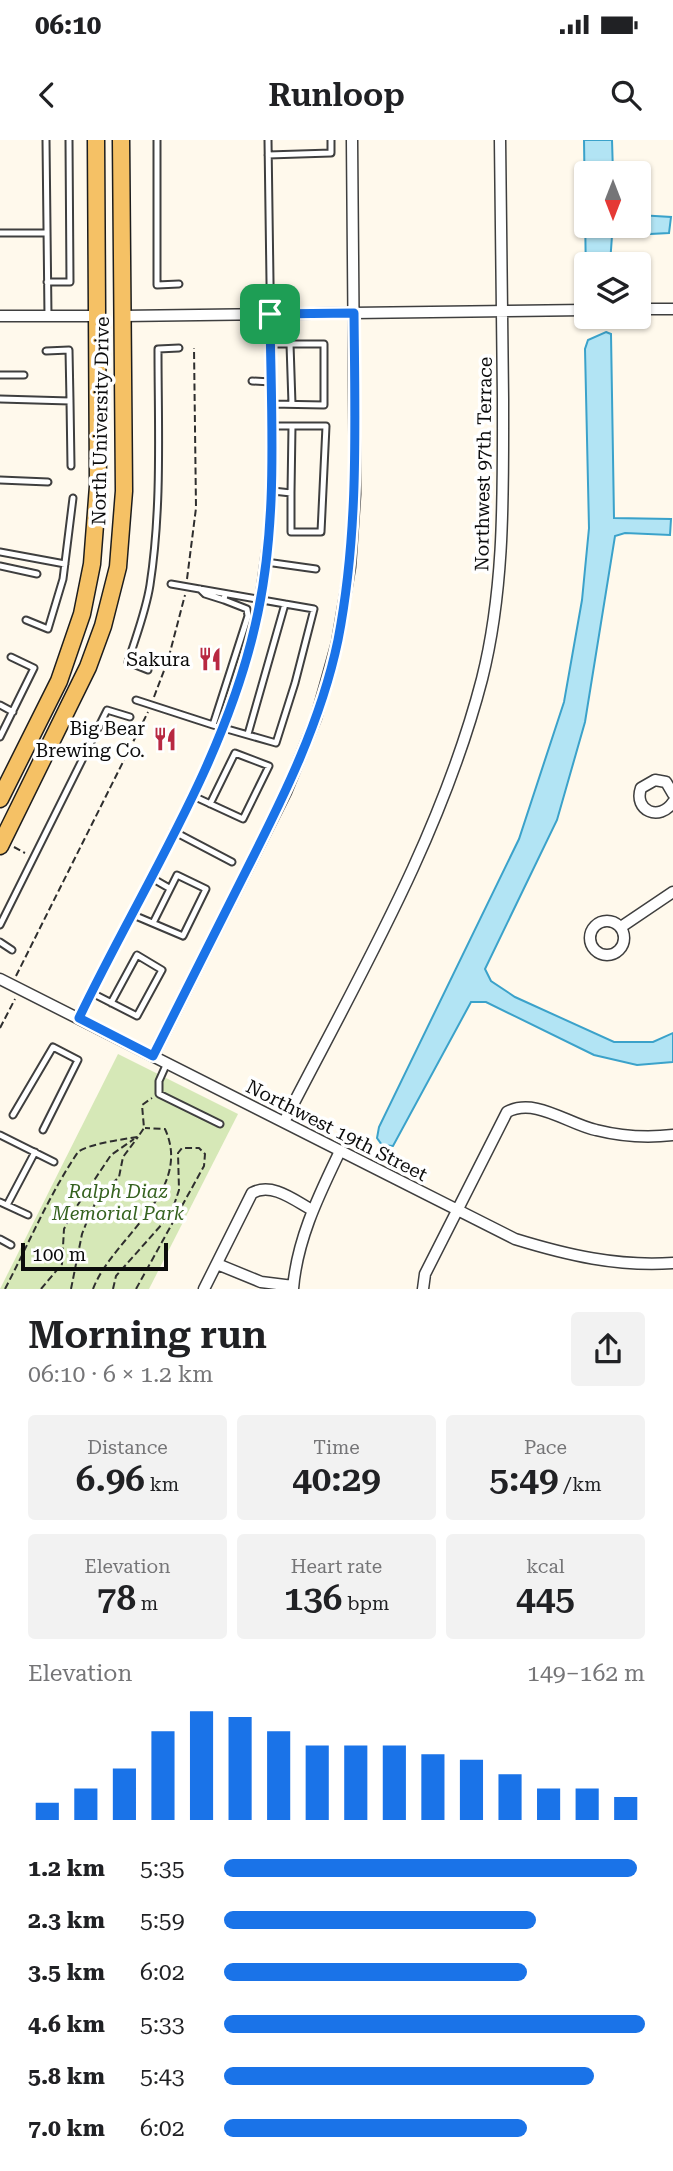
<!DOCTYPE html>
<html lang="en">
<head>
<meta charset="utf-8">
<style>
  body { margin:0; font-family:"Roboto Serif",serif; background:#f2f2f2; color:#202124; height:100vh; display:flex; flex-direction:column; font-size:26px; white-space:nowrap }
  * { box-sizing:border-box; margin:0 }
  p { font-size:23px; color:#757577 }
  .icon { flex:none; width:38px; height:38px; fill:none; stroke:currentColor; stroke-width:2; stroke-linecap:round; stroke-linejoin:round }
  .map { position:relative; height:1149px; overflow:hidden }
  .side { display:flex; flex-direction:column; background:#fff; flex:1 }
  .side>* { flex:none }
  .needle { width:46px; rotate:180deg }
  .tools { position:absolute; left:574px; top:21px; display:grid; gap:14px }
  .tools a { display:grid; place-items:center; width:77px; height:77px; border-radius:7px; background:#fff; box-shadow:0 2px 5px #0004; font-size:35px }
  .scale { position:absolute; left:21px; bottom:18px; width:147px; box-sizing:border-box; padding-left:7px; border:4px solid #0c0c0c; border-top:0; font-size:19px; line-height:24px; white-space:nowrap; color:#0c0c0c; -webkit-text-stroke:5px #fff; paint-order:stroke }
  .pin { position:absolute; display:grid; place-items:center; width:60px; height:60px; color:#fff; margin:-30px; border-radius:14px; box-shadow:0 4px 10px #0006 }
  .round { display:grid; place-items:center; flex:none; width:74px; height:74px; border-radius:7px; background:#f2f2f2 }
  .summary { display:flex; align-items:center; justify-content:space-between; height:119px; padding:0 28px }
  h1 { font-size:38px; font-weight:600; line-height:52px }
  .metrics { display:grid; grid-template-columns:repeat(3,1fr); gap:10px; height:119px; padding:7px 28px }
  .metrics div { display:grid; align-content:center; border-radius:7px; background:#f2f2f2; text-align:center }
  .metrics b { font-size:35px; font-weight:600 }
  .metrics small { font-size:19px; font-weight:400 }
  .metrics p { font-size:19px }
  .chart { height:196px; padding:14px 28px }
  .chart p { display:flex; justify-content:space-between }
  .chart svg { width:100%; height:126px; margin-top:7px; stroke:#1a73e8; stroke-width:6 }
  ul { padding:0 28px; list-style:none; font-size:23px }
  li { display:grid; grid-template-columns:112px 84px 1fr; align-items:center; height:52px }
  li i { height:18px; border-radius:9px; background:#1a73e8 }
  .status { display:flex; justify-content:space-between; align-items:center; height:49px; padding:0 35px; background:#fff; direction:ltr }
  .status svg { height:19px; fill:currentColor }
  header { display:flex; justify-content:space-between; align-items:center; height:91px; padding:0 28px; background:#fff; font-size:32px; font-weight:600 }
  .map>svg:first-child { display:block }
  .park { fill:#d6e8b7 }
  .water { fill:#b2e4f4; stroke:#3ba2ca; stroke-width:2 }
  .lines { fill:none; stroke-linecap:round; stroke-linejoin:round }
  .lane-casing { stroke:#3f3f3f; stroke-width:9 }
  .street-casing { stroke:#3f3f3f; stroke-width:13 }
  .primary-casing { stroke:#1d1d1d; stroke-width:19 }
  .path { stroke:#2e2e2e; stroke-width:2; stroke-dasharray:7 3.5; stroke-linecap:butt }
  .lane { stroke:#fff; stroke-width:5 }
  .street { stroke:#fff; stroke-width:10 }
  .primary { stroke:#f5c165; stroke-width:16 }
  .route-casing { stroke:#fff; stroke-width:14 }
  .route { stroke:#1a73e8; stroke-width:9 }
  .labels { text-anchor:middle; stroke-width:7; stroke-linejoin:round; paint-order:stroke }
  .street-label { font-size:19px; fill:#0c0c0c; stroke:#fff }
  .poi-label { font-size:19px; fill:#0c0c0c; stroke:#fff; text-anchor:end }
  .park-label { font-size:19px; font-style:italic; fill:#35621f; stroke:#fff }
</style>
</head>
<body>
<div class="status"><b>06:10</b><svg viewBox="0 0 49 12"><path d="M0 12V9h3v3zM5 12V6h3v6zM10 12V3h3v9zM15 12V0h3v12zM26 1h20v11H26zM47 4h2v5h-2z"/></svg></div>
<header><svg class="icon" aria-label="back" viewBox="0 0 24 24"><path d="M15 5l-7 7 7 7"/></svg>Runloop<svg class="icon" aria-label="search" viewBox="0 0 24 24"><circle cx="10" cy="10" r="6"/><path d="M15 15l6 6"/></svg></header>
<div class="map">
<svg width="673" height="1149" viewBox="0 0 673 1149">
  <rect width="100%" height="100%" fill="#fff9ec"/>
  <path class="park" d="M 118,914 L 238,974 L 149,1149 L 0,1149 Z"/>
  <path class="water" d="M 584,0 L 612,0 L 613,33 L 586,33 L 586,86 L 639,86 L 639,75 L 671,77 L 669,93 L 612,96 L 610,124 L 586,124 L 586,141 Z
    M 606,192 L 611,194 L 614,378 L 671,379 L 670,395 L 625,393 L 615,396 L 585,582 L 557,680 L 485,829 L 491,841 L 515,857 L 614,902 L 653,902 L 673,893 L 673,922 L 637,925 L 594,915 L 486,862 L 471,862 L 393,1006 L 382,1005 L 377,998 L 379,987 L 519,699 L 564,562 L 582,460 L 589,388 L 585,209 L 588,200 Z"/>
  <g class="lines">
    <g class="lane-casing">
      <path id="lane" d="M 46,0 L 48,176
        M 157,0 L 157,145 L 179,144
        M 268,15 L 331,13 L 331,0
        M 0,93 L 46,93
        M 47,142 L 70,142 L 69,0
        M 270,204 L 324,204 L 324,265 L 271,264
        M 290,204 L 292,264
        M 46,211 L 69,210 L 70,261
        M 0,235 L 24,235
        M 252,241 L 271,242
        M 0,259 L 70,261 L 71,326
        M 272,286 L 326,286 L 321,392 L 291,392 L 291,353 L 273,351
        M 0,340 L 48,342
        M 291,353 L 292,286
        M 0,412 L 65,424
        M 266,422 L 316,429
        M 0,426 L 37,434
        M 171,444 L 285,464
        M 200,449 L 205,454 L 224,460
        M 26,480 L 48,489 L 63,439 L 73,358
        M 148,530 L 128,522 C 136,496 146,471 150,445 C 162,367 158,287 158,209 L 179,208
        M 136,560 L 213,585 L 248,476 L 247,469 L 224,460 L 225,454
        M 0,565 L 13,572
        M 213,585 L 276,603 L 295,543 L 314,469 L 285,464 L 248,594
        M 0,597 L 34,528 L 11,517
        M 191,655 L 243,679 L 269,626 L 235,613 L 210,664
        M 173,691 L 232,722
        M 150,737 L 169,748
        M 131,774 L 183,796 L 206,749 L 177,735 L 153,783
        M 0,785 L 107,570 L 130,577
        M 0,802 L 12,810
        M 92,853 L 137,876 L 162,830 L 137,815 L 111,863
        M 79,879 L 210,618 L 233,562 L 255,486 L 273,354 L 268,0
        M 167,923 L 159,941 L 159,954 L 220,984
        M 13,975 L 53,907 L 78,920 L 43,990
        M 0,995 L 54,1022
        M 0,1062 L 28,1075
        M 7,1065 L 35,1012
        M 0,1099 L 11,1105"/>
    </g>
    <g class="street-casing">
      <path id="street" d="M 639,169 L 673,169
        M 0,176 L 98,176
        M 122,176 L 586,170
        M 673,654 L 666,642 L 655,640 L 641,648 C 633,671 660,682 673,662
        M590 798a17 17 0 1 1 34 0a17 17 0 1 1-34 0Z
        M 621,787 L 673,752
        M 0,839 L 515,1099 C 567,1115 618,1127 673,1123
        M 153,916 L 286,652 L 316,578 L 337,503 L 350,427 L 355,354 L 352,0
        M 284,982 C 358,838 441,697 482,539 C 505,448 503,352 503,259 C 502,173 501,86 500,0
        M 217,1124 L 261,1142 L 293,1146
        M 204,1149 L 252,1053 C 272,1042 294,1060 312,1070
        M 293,1149 C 297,1099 319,1055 340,1011
        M 423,1149 L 425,1134 L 507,972 C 535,957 568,984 596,990 C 620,996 648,998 673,995"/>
    </g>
    <g class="primary-casing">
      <path id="primary" d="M 0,659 L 59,541 L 82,474 L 92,424 L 98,346 L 96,0
        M 0,706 L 88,527 L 103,486 L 118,427 L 124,351 L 121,0"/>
    </g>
    <path class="path" d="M 187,439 L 196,368 L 194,208
      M 154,557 L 168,520 L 185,455
      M 14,707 L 25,713
      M 16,836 L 148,572
      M 0,888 L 15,859
      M 5,1149 C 29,1103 49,1055 78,1012 C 88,1004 124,999 138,997 L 144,988 L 142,965 L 152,958
      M 41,1149 L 62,1124 L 64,1089 L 73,1072 L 111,1015 L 134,999
      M 71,1149 L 82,1094 L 89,1076 L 99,1056 L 119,1037 L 123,1017 L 138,997
      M 93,1149 C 112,1098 194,1052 165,989 L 145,988
      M 113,1149 L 116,1136 L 171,1074 L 179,1050 L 178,1013 L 182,1008 L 199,1008 L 205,1014 L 204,1026 L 136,1149"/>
    <use href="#lane" class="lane"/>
    <use href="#street" class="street"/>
    <use href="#primary" class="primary"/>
  </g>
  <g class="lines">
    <g class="route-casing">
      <path id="route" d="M 354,173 C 355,283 359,392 338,500 C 321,582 283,658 246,731 C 215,793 184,854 153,916 L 79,878 C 140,750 223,626 255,486 C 279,384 271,278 270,174 Z"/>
    </g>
    <use href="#route" class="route"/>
  </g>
  <defs>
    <g id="restaurant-bare" transform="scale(1.89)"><path d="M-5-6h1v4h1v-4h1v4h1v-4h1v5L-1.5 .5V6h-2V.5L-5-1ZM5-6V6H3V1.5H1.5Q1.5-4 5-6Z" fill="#b82841" stroke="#fff" stroke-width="2.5" paint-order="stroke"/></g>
  </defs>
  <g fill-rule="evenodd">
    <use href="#restaurant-bare" x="210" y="519"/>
    <use href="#restaurant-bare" x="165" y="599"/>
  </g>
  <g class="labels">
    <g class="street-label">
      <text transform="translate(100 281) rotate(-89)" y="7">North University Drive</text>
      <text transform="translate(483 324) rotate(-89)" y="7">Northwest 97th Terrace</text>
      <text transform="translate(337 990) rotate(27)" y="7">Northwest 19th Street</text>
    </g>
    <g class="poi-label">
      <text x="190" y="526">Sakura</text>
      <text x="145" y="595">Big Bear<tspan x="145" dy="22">Brewing Co.</tspan></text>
    </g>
    <g class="park-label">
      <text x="118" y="1058">Ralph Diaz<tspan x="118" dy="22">Memorial Park</tspan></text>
    </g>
  </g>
</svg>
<div class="tools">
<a><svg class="needle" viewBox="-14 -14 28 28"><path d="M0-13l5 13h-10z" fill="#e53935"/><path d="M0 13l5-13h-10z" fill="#757577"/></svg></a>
<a><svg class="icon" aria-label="layers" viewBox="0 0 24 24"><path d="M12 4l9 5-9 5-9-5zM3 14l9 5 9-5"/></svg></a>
</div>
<div class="scale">100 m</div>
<div class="pin" style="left:270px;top:174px;background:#1e9e55"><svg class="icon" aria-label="arrive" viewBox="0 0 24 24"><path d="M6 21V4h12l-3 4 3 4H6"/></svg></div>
</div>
<section class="side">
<div class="summary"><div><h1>Morning run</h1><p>06:10 · 6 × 1.2 km</p></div><a class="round"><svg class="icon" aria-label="share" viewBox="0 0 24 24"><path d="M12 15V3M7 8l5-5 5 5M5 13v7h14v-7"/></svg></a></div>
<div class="metrics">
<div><p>Distance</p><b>6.96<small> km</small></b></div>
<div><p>Time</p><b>40:29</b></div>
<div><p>Pace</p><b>5:49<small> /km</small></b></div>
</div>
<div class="metrics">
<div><p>Elevation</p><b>78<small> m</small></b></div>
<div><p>Heart rate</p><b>136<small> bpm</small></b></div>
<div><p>kcal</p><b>445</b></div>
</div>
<div class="chart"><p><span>Elevation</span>149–162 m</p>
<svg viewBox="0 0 160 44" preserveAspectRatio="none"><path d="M5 44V38M15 44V33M25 44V26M35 44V13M45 44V6M55 44V8M65 44V13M75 44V18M85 44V18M95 44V18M105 44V21M115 44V23M125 44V28M135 44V33M145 44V33M155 44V36"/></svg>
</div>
<ul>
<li><b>1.2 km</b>5:35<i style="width:98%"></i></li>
<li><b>2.3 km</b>5:59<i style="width:74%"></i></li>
<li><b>3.5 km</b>6:02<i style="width:72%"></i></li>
<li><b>4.6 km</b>5:33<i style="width:100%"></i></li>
<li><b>5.8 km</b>5:43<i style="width:88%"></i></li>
<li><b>7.0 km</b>6:02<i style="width:72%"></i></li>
</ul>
</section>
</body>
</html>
